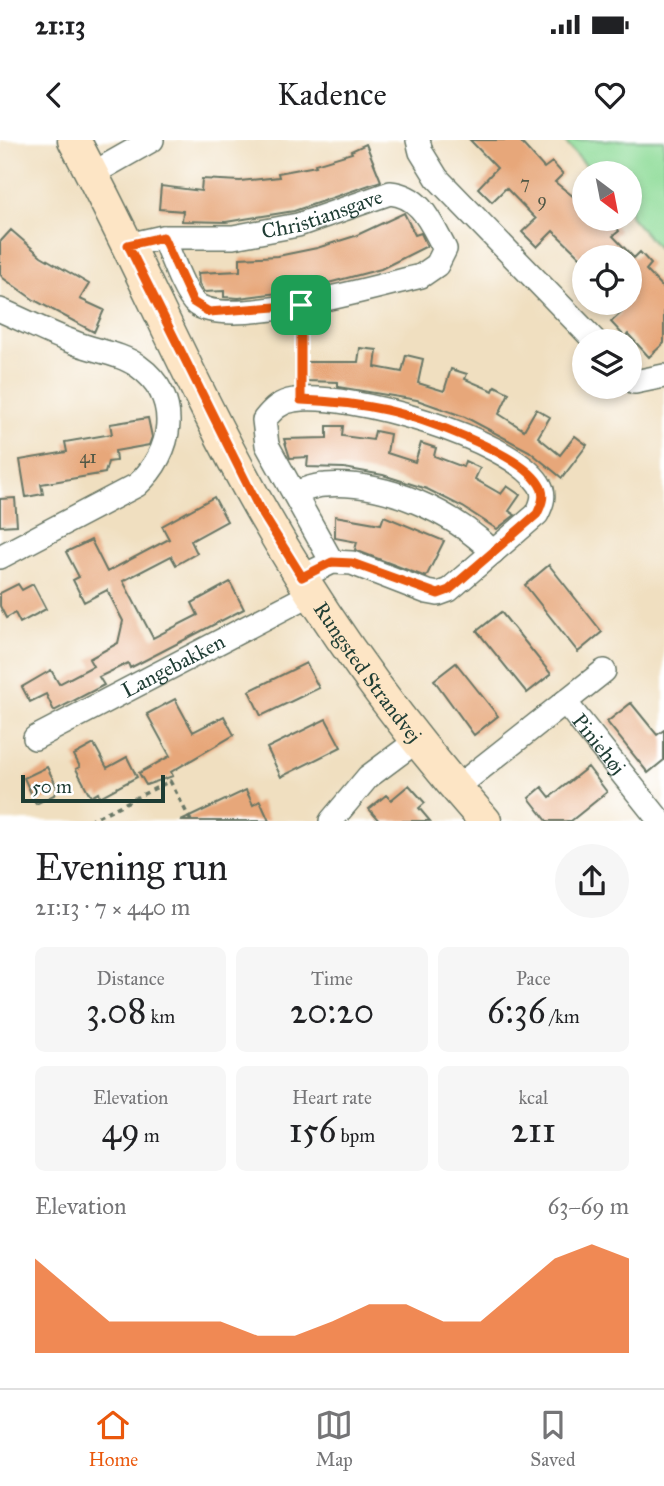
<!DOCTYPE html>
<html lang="en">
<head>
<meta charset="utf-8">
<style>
  body { margin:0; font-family:"IM FELL Great Primer",serif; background:#f6f6f6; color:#202124; height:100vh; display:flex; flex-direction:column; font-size:26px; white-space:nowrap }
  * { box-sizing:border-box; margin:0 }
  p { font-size:23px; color:#757577 }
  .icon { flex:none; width:38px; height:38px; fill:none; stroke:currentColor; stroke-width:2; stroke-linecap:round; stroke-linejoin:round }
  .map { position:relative; height:681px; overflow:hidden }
  .sheet { display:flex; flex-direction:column; background:#fff; flex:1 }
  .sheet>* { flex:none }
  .needle { width:46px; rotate:148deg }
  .tools { position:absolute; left:572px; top:21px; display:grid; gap:14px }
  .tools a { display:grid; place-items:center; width:70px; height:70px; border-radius:50%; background:#fff; box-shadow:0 4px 10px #0003; font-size:35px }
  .scale { position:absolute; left:21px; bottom:18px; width:144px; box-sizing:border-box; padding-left:7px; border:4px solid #1f3d34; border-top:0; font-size:19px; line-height:24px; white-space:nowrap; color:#1f3d34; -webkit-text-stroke:5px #fff; paint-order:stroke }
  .pin { position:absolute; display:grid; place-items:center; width:60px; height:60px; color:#fff; margin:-30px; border-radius:14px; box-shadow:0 4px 10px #0006 }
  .round { display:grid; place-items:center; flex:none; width:74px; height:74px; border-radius:37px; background:#f6f6f6 }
  .headline { display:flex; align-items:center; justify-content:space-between; height:119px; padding:0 35px }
  h1 { font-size:38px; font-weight:600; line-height:52px }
  .metrics { display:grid; grid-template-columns:repeat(3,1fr); gap:10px; height:119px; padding:7px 35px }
  .metrics div { display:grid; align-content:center; border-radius:10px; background:#f6f6f6; text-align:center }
  .metrics b { font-size:35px; font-weight:600 }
  .metrics small { font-size:19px; font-weight:400 }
  .metrics p { font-size:19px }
  .chart { height:196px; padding:14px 35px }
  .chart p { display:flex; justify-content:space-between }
  .chart svg { width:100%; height:126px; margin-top:7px; fill:#ea580c; opacity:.7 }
  .status { display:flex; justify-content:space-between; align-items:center; height:49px; padding:0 35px; background:#fff; direction:ltr }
  .status svg { height:19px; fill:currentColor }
  header { display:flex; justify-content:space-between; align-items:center; height:91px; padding:0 35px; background:#fff; font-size:32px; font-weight:600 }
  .menu { display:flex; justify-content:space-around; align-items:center; height:98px; border-top:2px solid #e0e0e0; background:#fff; font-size:19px; color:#757577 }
  .menu a { display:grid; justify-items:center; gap:4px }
  .menu .current { color:#ea580c }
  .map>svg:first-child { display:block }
  .green { fill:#8fdc99; stroke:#578c66; stroke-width:2 }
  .building { fill:#e7a77a }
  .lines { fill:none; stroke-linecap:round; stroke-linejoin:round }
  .street-casing { stroke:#687665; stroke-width:26 }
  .secondary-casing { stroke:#687665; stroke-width:35 }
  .path { stroke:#687665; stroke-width:3.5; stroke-dasharray:5 5; stroke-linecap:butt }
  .street { stroke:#fff; stroke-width:23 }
  .secondary { stroke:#fde5c5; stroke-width:32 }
  .route-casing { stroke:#fff; stroke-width:14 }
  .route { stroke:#ea580c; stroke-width:9 }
  .labels { text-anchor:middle; stroke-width:5; stroke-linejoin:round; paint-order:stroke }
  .number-label { font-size:18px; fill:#515846 }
  .street-label { font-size:21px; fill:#1f3d34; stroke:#fff }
</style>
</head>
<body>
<div class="status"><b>21:13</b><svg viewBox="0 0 49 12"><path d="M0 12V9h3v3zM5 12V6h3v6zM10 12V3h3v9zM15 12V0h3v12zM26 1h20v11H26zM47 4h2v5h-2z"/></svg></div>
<header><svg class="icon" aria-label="back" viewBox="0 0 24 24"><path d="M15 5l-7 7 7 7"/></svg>Kadence<svg class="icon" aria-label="heart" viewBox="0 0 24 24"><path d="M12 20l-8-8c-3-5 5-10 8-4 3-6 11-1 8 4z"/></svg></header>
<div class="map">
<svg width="664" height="681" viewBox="0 0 664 681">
  <rect width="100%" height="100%" fill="#fff"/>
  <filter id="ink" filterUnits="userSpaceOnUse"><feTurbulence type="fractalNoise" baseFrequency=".0143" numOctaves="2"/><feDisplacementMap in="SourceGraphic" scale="14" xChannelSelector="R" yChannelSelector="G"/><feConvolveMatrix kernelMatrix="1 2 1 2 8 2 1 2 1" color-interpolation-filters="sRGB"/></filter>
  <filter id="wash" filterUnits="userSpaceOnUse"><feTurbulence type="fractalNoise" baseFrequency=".00686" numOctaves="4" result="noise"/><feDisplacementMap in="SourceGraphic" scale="28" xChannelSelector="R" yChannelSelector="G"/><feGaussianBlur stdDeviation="1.57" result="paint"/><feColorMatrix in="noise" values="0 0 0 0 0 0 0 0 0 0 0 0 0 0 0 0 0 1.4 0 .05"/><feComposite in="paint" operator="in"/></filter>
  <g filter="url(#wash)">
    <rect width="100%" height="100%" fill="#f0dfc0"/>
    <path class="green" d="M 563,0 L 664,0 L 664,115 L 630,76 L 630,33 L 593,33 Z"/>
    <g id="blocks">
      <path class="building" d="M 470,0 L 519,0 L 544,28 L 552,22 L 563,34 L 555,42 L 584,65 L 584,79 L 611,79 L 619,91 L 613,96 L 634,118 L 640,112 L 651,124 L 646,130 L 664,149 L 664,203 L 649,217 L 628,194 L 625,197 L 611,182 L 622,172 L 613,163 L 630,163 L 630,117 L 580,117 L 553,91 L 537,107 L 522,92 L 536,79 L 506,48 L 492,62 L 478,48 L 497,28 Z
        M 366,4 L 381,41 L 294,71 L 226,82 L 182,81 L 183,71 L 159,69 L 161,46 L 201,51 L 202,39 L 240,41 L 279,37 L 278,33 L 316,26 L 315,24 L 352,13 L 351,11 Z
        M 404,73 L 415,95 L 421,93 L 427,106 L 381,129 L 302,150 L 239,158 L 224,157 L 224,151 L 204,152 L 199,144 L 198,133 L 240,131 L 240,118 L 278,116 L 317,108 L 355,96 Z
        M 11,90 L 41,116 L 89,144 L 80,159 L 104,170 L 94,192 L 34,160 L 3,138 L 0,134 L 0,102 Z
        M 360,208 L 377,210 L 375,227 L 402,232 L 406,215 L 423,219 L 418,243 L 444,251 L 451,229 L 467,234 L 465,239 L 493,251 L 495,246 L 509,253 L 499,274 L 524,290 L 536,269 L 550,277 L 538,297 L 560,315 L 575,296 L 587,305 L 562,338 L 529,311 L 465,277 L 417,260 L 338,247 L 338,242 L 306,241 L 306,222 L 358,222 Z
        M 148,278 L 152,297 L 149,305 L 115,311 L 116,321 L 108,322 L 105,333 L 41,344 L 43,354 L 26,357 L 20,320 L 67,312 L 65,302 L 112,294 L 110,284 Z
        M 327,286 L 343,286 L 342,296 L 373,300 L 375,291 L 390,294 L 387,313 L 415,322 L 421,303 L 436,308 L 434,316 L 463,327 L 465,321 L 480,328 L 475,339 L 501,354 L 507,346 L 520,355 L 509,371 L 515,375 L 497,389 L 463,367 L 427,349 L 383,335 L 344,328 L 307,327 L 308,317 L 290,318 L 284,299 L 327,298 Z
        M 214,357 L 227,381 L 191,401 L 197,413 L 176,425 L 171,416 L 123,441 L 153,498 L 198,475 L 192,463 L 230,442 L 244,469 L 130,528 L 128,523 L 99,537 L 104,545 L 54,571 L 46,554 L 30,562 L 22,547 L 51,530 L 59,544 L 93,526 L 89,519 L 118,503 L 123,481 L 107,450 L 84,462 L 73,440 L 79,437 L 66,412 L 91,400 L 107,432 L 169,399 L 162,386 Z
        M 15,358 L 17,385 L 0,386 L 0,359 Z
        M 335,376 L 381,384 L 384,376 L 444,401 L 426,437 L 355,410 L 357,402 L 335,398 Z
        M 549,425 L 602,492 L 578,512 L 525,445 Z
        M 18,444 L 22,450 L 33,444 L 46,469 L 20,483 L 15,473 L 6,478 L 0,466 L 0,453 Z
        M 501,472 L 551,534 L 527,553 L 477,491 Z
        M 306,523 L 319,548 L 261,576 L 249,551 Z
        M 456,523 L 498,576 L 474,595 L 434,540 Z
        M 175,559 L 193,592 L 224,576 L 234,595 L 171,632 L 173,636 L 146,645 L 139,633 L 170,616 L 147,574 Z
        M 631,563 L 657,595 L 664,590 L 664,620 L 648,633 L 607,582 Z
        M 326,579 L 341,607 L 281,637 L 267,608 Z
        M 94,604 L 107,628 L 127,617 L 137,637 L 100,657 L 98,653 L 91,657 L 76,629 L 80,627 L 74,615 Z
        M 47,627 L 57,647 L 54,655 L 36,664 L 24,638 Z
        M 588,627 L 607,652 L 571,681 L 547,681 L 529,658 L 542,647 L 550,657 Z
        M 409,645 L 425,663 L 419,668 L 430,681 L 379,681 L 369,669 L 386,655 L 391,660 Z
        M 246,650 L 253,665 L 260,661 L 269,681 L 181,681 Z"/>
    </g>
  </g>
  <g filter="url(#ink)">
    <use href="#blocks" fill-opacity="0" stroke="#687665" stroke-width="2"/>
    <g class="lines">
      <g class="street-casing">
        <g id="street">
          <path d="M 418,0 L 421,12 L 437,38 L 595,201"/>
          <path d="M 92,34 L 152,0"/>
          <path id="s1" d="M 128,105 L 163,97 L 233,97 L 298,85 L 390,53 C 422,56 431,84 445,109 L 437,125 L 421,136 C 378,146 229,190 196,164 C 184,154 170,113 163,97"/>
          <path d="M 0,170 C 24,180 48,193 73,202 C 94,211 120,213 138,226 C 183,258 173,312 137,345 L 0,417"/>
          <path d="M 630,237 L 635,242 L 664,236"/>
          <path d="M 294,353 C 304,350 315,345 325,345 C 385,341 452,371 493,412"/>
          <path d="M 302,437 L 332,422 L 352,423 L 427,452 L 438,454 L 449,450 L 537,374 C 542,364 546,354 539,344 C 510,298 347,251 294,260 C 280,262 273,269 264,280 L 267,305 L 332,422"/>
          <path id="s2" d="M 565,562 L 660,681"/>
          <path id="s3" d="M 35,598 L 311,454"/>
          <path d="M 456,648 L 604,531"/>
          <path d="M 331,681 L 368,637 L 415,602"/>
        </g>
      </g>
      <g class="secondary-casing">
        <g id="secondary">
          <path id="s4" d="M 74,0 C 139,121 192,249 260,368 C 324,481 399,584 485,681"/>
        </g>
      </g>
      <path class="path" d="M 301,240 L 301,185
        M 89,681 L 170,641 L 191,681"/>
      <use href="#street" class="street"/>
      <use href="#secondary" class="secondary"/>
    </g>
  </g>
  <g class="lines" filter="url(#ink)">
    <g class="route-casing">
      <path id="route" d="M 163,97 L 193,162 L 209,172 L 301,165 L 301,260 C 330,261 358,264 386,270 C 422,278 520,313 539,344 C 546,354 542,364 537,374 L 449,450 L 438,454 L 352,423 L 332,422 L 302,437 L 259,368 L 128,105 Z"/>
    </g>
    <use href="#route" class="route"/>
  </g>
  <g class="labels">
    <g class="number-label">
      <text x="525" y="49">7</text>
      <text x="542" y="66">9</text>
      <text x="88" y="323">41</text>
    </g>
    <g class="street-label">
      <text dy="7" stroke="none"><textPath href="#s1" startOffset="198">Christiansgave</textPath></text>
      <text dy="7" stroke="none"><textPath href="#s3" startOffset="156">Langebakken</textPath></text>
      <text dy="7" stroke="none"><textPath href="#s4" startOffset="609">Rungsted Strandvej</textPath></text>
      <text dy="7" stroke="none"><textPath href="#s2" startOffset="54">Piniehøj</textPath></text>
    </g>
  </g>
</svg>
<div class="tools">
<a><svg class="needle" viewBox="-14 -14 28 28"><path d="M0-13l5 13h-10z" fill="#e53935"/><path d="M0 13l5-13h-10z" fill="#757577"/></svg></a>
<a><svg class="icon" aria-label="locate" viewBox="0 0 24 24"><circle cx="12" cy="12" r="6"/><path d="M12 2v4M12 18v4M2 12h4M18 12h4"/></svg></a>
<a><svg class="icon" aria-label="layers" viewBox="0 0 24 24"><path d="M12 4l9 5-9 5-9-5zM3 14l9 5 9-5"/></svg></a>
</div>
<div class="scale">50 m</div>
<div class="pin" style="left:301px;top:165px;background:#1e9e55"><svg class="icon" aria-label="arrive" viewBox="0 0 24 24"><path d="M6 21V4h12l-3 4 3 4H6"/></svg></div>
</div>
<section class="sheet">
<div class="headline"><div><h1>Evening run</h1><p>21:13 · 7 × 440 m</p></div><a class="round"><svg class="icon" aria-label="share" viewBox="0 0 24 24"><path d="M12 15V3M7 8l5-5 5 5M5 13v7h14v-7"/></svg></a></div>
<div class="metrics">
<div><p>Distance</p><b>3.08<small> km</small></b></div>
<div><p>Time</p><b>20:20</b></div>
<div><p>Pace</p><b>6:36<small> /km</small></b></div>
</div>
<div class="metrics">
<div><p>Elevation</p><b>49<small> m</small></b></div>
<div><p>Heart rate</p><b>156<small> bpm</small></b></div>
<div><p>kcal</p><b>211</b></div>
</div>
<div class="chart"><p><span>Elevation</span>63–69 m</p>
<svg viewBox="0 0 160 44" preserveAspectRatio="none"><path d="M0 44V11L10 22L20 33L30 33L40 33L50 33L60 38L70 38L80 33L90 27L100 27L110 33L120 33L130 22L140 11L150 6L160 11V44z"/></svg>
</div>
</section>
<nav class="menu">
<a class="current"><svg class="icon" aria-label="home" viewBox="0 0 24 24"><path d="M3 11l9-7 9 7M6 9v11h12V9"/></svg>Home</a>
<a><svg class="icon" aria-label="map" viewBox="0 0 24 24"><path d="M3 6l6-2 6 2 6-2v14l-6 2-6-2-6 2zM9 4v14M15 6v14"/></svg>Map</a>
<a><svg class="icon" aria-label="saved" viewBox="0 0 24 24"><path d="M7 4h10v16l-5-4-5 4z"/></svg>Saved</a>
</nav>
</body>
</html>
